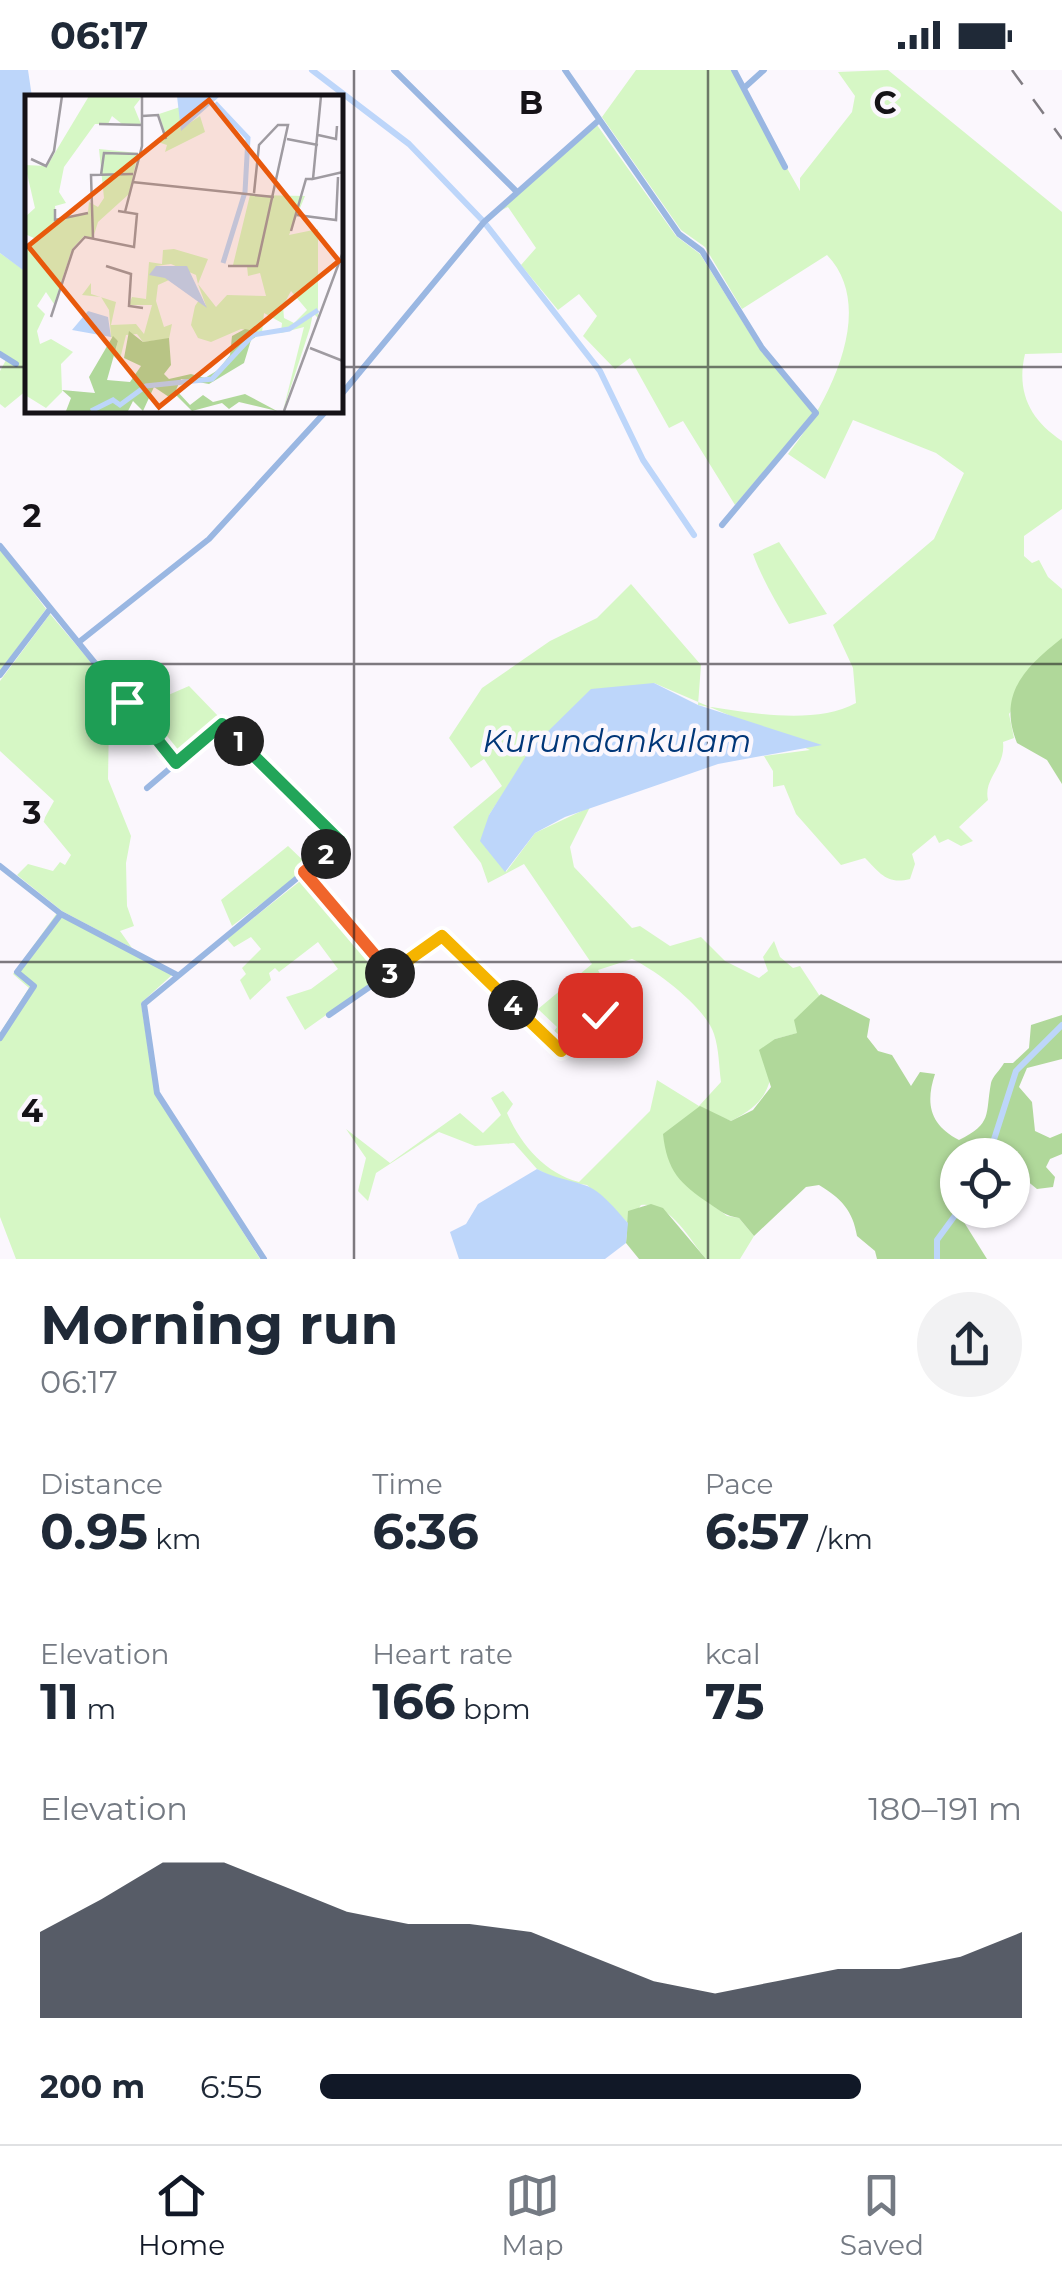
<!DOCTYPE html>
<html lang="en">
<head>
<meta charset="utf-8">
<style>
  body { margin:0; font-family:Montserrat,sans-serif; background:#f2f2f3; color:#1f2937; height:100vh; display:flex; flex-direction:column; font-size:38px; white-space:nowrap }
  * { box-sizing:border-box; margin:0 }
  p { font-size:32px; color:#747a83 }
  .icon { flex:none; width:55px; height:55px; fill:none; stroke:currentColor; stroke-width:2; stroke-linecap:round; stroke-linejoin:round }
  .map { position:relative; height:1189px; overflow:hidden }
  .details { display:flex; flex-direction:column; background:#fff; flex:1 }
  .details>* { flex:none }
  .tools { position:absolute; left:940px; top:1068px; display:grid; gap:20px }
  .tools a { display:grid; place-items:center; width:90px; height:90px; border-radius:50%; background:#fff; box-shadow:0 2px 8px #0004; font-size:50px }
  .pin { position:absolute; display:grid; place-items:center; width:85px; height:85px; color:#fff; margin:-42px; border-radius:20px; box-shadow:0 5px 15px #0006 }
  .km { position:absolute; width:50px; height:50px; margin:-25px; border-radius:50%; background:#222; color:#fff; font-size:28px; line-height:50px; text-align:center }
  .round { display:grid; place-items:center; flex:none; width:105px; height:105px; border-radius:52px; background:#f2f2f3 }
  .headline { display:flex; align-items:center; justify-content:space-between; height:170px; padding:0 40px }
  h1 { font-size:55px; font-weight:700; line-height:75px }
  .metrics { display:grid; grid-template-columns:repeat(3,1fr); gap:15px; height:170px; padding:10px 40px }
  .metrics div { display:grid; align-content:center }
  .metrics b { font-size:50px; font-weight:700 }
  .metrics small { font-size:28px; font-weight:400 }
  .metrics p { font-size:28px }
  .chart { height:280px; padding:20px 40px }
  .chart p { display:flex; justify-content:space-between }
  .chart svg { width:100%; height:180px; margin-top:10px; fill:#111827; opacity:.7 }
  ul { padding:0 40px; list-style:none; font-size:32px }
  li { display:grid; grid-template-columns:160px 120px 1fr; align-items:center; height:75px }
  li i { height:25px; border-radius:12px; background:#111827 }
  .status { display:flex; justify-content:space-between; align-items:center; height:70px; padding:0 50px; background:#fff; direction:ltr }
  .status svg { height:28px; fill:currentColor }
  .dock { display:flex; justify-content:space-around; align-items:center; height:140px; border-top:2px solid #e0e1e3; background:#fff; font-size:28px; color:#747a83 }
  .dock a { display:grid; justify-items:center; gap:5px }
  .dock .current { color:#111827 }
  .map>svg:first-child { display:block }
  .green { fill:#d6f7c5 }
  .forest { fill:#b0d89a }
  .water { fill:#bdd6fa }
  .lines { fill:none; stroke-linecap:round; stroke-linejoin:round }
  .canal { stroke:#bdd6fa; stroke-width:6 }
  .minor { stroke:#9ab7e2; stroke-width:6 }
  .rail { stroke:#817d83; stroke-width:2.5; stroke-dasharray:18 18; stroke-linecap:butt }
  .split-1-casing { stroke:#fff; stroke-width:20 }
  .split-2-casing { stroke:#fff; stroke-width:20 }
  .split-3-casing { stroke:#fff; stroke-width:20 }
  .split-4-casing { stroke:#fff; stroke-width:20 }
  .split-5-casing { stroke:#fff; stroke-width:20 }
  .split-1 { stroke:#22a559; stroke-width:12 }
  .split-2 { stroke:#22a559; stroke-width:12 }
  .split-3 { stroke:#f0652b; stroke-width:12 }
  .split-4 { stroke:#f5b400; stroke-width:12 }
  .split-5 { stroke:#f5b400; stroke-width:12 }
  .grid { fill:none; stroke:#151217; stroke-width:2.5; stroke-opacity:0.55 }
  .labels { text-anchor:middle; stroke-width:9; stroke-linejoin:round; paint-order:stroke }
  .water-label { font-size:32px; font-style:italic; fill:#003678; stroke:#fbf7fd }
  .inset-river { fill:none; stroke:#bdd6fa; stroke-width:5 }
  .inset-road { fill:none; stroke:#9f9ba1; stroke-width:2.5 }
  .view { fill:#e8590c; fill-opacity:0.15; stroke:#e8590c; stroke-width:5 }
  .inset-edge { fill:none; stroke:#151217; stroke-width:5 }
  .grid-label { font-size:32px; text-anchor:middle; font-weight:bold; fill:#151217; stroke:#fbf7fd; stroke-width:9; stroke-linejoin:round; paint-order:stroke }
</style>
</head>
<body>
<div class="status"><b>06:17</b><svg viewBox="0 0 49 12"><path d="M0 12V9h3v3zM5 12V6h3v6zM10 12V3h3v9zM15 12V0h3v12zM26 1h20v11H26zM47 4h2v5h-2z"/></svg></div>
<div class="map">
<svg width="1062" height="1189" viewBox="0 0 1062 1189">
  <rect width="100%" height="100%" fill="#fbf7fd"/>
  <path class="green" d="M 636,0 L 731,0 L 800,121 L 800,108 L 852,42 L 855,26 L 838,2 L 888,0 L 1062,142 L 1062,283 L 1025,284 C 1016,322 1030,350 1062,371 L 1062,439 L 1024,466 L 1024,486 L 1032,493 L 1039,490 L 1048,507 L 1062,519 L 1062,568 L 1009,644 L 1014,668 L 1003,672 C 1006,697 983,708 988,730 L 959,757 L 973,771 L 961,776 L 948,769 L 939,773 L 935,765 L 912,784 L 915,794 L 910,809 C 887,815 880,803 865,788 L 841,795 L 796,744 L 784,715 L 773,717 L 773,701 L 764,686 L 810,680 L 654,613 L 508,716 L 489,745 L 506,802 L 535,763 L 590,737 L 570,777 L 574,797 L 632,858 L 640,856 L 670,876 L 701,867 L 725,891 L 759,908 L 768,901 L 763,887 L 774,871 L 780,887 L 793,898 L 800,896 L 821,928 L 798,963 L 775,969 C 771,1012 773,1030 731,1051 L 721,1047 L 711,1134 L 727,1146 L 739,1148 L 754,1166 L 740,1189 L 706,1189 C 689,1169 670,1131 641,1135 L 628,1153 L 587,1115 L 560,1111 L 537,1099 L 514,1073 L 475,1076 L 439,1062 L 376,1103 L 368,1131 L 358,1121 L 366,1088 L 346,1059 L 390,1093 L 460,1043 L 483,1063 L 501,1045 L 491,1028 L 503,1021 L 513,1034 L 507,1043 C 521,1075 545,1103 579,1112 L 650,1041 L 657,1010 L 699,1036 L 721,1012 C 719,997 719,979 714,964 C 706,938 656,900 632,889 L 598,900 L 615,930 L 561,978 L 550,967 L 557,957 L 538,939 L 592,894 L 524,794 L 488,813 L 481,793 L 453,757 L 502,716 L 484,689 L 471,698 L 449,668 L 482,618 L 550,571 L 597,548 L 631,514 L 701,595 L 698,635 C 744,642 814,656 856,633 L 853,598 L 833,555 L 934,469 L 964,403 L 936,383 L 853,350 L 825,409 L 788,384 C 827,335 879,239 827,185 L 742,239 L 705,177 L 681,160 L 602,47 Z
    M 597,55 L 676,166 L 700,184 L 759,278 L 813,343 L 735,435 L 683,351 L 669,358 L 630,288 L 615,299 L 583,266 L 597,246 L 579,224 L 558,240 L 521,195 L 536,178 L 508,137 L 500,141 Z
    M 0,183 L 28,203 L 27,320 L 5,338 L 0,334 L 0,301 L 6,290 L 0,283 Z
    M 779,472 L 827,544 L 789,554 C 775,531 761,506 753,484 Z
    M 0,478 L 46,539 L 0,601 Z
    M 50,544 L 116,622 L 109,651 L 108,709 L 131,766 L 126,793 L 127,836 L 134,856 L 120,861 L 132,878 L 62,841 L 17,805 L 28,794 L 53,801 L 60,792 L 65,795 L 71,785 L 43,751 L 54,731 L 0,681 L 0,611 Z
    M 189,616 L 220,648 L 175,687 L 136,639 Z
    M 288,776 L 310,797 L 232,856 L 221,830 Z
    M 304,808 L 384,904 L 305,960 L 286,927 L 311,919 L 338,899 L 318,872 L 279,902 L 275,898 L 269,903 L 271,910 L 250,930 L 240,910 L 246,904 L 242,898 L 261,879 L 251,867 L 234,877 L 227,869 Z
    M 57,843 L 173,904 L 141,933 L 155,1023 L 260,1189 L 16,1189 L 0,1147 L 0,963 L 29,918 L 13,904 Z"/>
  <path class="forest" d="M 1062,568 L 1062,714 L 1047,690 L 1017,673 C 997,623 1026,597 1062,568 Z
    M 821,924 L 870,949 L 867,967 L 878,981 L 892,985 L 911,1016 L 920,1002 L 935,1004 C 925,1034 930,1055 959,1070 C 993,1053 985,1045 991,1013 C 992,1007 1001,999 1004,993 L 1013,993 L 1029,978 L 1031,955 L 1062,945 L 1062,989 L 1027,998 L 1019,1017 L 1032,1032 L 1035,1061 L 1050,1068 L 1062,1063 L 1062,1084 L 1050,1089 L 1046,1097 L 1055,1107 L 1053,1117 L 1037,1119 L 1026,1110 L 1013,1111 L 1012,1085 L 958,1085 L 958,1140 L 968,1140 L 962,1149 L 987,1189 L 877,1189 L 875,1181 L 857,1166 C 853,1141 841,1128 819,1115 L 806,1117 L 754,1166 L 739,1148 C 726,1146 720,1141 710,1134 C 680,1114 667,1101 663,1064 L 700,1036 L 731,1051 L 753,1040 L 771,1017 L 759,980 L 775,969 L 797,963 L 794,950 Z
    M 651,1134 L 663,1138 L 706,1189 L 639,1189 L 626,1173 L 628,1141 Z"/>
  <path class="water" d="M 0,0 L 28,0 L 32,27 L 28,28 L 27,203 L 0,183 Z
    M 654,613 L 698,635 L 822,675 L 718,694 L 565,747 L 535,763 L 505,802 L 480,771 L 489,745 L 531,678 L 591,619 Z
    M 537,1099 C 554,1108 567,1109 584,1115 C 601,1120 617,1141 628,1153 L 626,1173 L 605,1189 L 459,1189 L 450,1162 L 466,1154 L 478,1134 Z"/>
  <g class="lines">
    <path class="canal" d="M 312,0 L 409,74 L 484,152 L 600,301 L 643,390 L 694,465
      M 989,1085 L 1016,1001 L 1062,955
      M 937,1189 L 937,1170 L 959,1140"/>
    <path class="minor" d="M 394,0 L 516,121
      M 565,0 L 679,164 L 702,181 L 762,278 L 816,343 L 722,455
      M 734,0 L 785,97
      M 744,18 L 764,0
      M 0,284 L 16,294
      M 340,326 L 484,152 L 598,51
      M 0,476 L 176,693
      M 79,572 L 209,469 L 327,340
      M 0,605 L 50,539
      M 147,718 L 222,654 L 341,772 L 144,934 L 157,1023 L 264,1189
      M 0,796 L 61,844 L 177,905
      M 305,801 L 388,904
      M 329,945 L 442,867 L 561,981 L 616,932
      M 0,968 L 34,916 L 17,902 L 61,844"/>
    <path class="rail" d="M 1012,0 L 1062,69"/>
  </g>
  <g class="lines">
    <g class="split-1-casing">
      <path id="split-1" d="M 127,632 L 176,693 L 222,654 L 239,671"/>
    </g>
    <g class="split-2-casing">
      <path id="split-2" d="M 239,671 L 341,772 L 326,784"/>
    </g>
    <g class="split-3-casing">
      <path id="split-3" d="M 326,784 L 304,802 L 390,903"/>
    </g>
    <g class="split-4-casing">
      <path id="split-4" d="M 390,903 L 442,866 L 513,935"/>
    </g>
    <g class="split-5-casing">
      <path id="split-5" d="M 513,935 L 561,981 L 600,945"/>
    </g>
    <use href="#split-1" class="split-1"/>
    <use href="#split-2" class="split-2"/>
    <use href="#split-3" class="split-3"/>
    <use href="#split-4" class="split-4"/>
    <use href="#split-5" class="split-5"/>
  </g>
  <path class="grid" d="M 354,0 L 354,1189M 708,0 L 708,1189M 0,297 L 28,297M 340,297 L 1062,297M 0,594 L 1062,594M 0,892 L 1062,892"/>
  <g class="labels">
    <g class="water-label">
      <text x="617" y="682">Kurundankulam</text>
    </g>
  </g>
  <g transform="translate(25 25)">
    <rect width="318" height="318" fill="#fbf7fd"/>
    <path d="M 64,1 L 116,3 L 109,12 L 116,29 L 97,29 L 87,21 L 83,29 L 70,29 L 39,72 L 34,97 L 41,108 L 30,111 L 31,124 L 63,117 L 64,107 L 73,112 L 79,103 L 74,54 L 113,58 L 104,99 L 73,127 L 68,143 L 59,141 L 47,154 L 29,209 L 21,197 L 12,211 L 20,219 L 12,236 L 15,249 L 26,244 L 48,257 L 36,269 L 37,297 L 21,313 L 0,300 L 0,152 L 11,144 L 0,139 L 0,122 L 10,113 L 0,70 L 22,71 ZM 155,12 L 156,34 L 175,21 L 180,37 L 140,57 L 142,50 L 133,47 L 141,41 L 134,19 ZM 225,100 L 280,101 L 264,140 L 293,134 L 293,223 L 288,218 L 285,233 L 258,316 L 279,232 L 256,238 L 257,228 L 239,218 L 237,238 L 216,234 L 186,247 L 173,243 L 166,230 L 170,211 L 174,205 L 181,211 L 173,189 L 171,180 L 146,169 L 131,171 L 144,185 L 133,190 L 131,206 L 139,232 L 147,229 L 144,244 L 118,247 L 112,239 L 101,240 L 95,264 L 89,262 L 93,246 L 86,242 L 84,215 L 76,202 L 57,200 L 66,188 L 66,199 L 91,207 L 86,230 L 111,229 L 119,239 L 127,210 L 104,210 L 107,202 L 121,204 L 124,167 L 137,169 L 138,155 L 149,154 L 183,164 L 173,189 L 191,212 L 202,200 L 241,201 L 235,178 L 223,181 L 222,171 L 208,170 ZM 266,196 L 282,215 L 269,228 L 259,223 L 258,211 Z" fill="#d6f7c5" fill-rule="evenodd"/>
    <path d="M 220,234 L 237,238 L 226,245 L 219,268 L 184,289 L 156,284 L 151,295 L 165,310 L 178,300 L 188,307 L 220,299 L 252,316 L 214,307 L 204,314 L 197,308 L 167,316 L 149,298 L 144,302 L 129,292 L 118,316 L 108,306 L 103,316 L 41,316 L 46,303 L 37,295 L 70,298 L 64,282 L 88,241 L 93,246 L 82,285 L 105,287 L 116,271 L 99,263 L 104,236 L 118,247 L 144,243 L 146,270 L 139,279 L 144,284 L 166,279 L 180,283 L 193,275 L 205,260 L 207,241 Z" fill="#b0d89a"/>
    <path d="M 152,1 L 195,1 L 156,36 ZM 131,171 L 162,171 L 182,213 L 140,183 L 124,180 ZM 63,216 L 83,222 L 86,242 L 47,235 Z" fill="#bdd6fa"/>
    <path class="inset-river" d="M 190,8 L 223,43 L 220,97 L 198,168M 66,316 L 88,305 L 95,310 L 121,291 L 187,284 L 228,240 L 264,234 L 293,215"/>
    <path class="inset-road" d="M 296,1 L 288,84 L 318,77M 117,21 L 133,20 L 141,44M 74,29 L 117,30M 293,40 L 311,44 L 312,31M 262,44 L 293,50M 6,64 L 21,71 L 29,56 L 37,1M 76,80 L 79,58 L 113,59M 107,87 L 249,102M 30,114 L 30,125 L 63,118M 100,117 L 117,51 L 117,1M 272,120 L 311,125 L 313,82M 266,136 L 281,84 L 288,84M 68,143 L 66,80 L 108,79M 81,171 L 106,179 L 104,211 L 118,213M 203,171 L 232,171 L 263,30 L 253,30 L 234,50 L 229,98M 26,222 L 48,155 L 60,142 L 109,152 L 112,119 L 93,116M 285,253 L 318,266M 259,316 L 318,157"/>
    <path class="view" d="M 184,5 L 314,166 L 134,312 L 3,151 Z"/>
    <rect width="318" height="318" class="inset-edge"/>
  </g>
  <g class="grid-label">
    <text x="531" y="44">B</text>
    <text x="885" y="44">C</text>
    <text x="32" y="457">2</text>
    <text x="32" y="754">3</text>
    <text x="32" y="1052">4</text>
  </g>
</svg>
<div class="tools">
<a><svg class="icon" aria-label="locate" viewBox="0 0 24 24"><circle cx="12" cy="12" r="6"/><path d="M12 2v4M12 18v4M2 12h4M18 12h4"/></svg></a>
</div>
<div class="pin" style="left:127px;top:632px;background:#1e9e55"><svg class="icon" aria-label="arrive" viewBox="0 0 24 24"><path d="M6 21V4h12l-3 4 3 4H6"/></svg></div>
<div class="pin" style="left:600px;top:945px;background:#d93025"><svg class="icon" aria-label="check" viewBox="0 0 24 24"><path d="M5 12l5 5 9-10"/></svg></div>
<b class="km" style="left:239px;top:671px">1</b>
<b class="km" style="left:326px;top:784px">2</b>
<b class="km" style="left:390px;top:903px">3</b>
<b class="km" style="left:513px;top:935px">4</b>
</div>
<section class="details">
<div class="headline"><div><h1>Morning run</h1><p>06:17</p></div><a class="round"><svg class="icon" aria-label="share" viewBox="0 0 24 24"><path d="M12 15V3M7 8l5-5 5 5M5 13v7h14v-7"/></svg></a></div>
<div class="metrics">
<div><p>Distance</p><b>0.95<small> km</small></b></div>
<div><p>Time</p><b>6:36</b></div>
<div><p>Pace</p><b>6:57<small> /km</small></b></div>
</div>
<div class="metrics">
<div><p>Elevation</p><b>11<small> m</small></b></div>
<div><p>Heart rate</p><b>166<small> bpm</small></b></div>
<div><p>kcal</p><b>75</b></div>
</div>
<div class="chart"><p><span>Elevation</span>180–191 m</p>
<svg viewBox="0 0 160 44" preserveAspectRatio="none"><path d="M0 44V23L10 15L20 6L30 6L40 12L50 18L60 21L70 21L80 23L90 29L100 35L110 38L120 35L130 32L140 32L150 29L160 23V44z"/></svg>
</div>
<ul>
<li><b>200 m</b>6:55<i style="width:77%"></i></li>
</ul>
</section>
<nav class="dock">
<a class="current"><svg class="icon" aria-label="home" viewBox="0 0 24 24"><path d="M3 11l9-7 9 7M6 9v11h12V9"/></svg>Home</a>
<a><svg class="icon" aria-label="map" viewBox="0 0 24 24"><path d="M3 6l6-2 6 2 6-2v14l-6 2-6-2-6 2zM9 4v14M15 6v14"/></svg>Map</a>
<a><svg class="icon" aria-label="saved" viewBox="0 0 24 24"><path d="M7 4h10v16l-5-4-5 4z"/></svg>Saved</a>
</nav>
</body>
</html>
